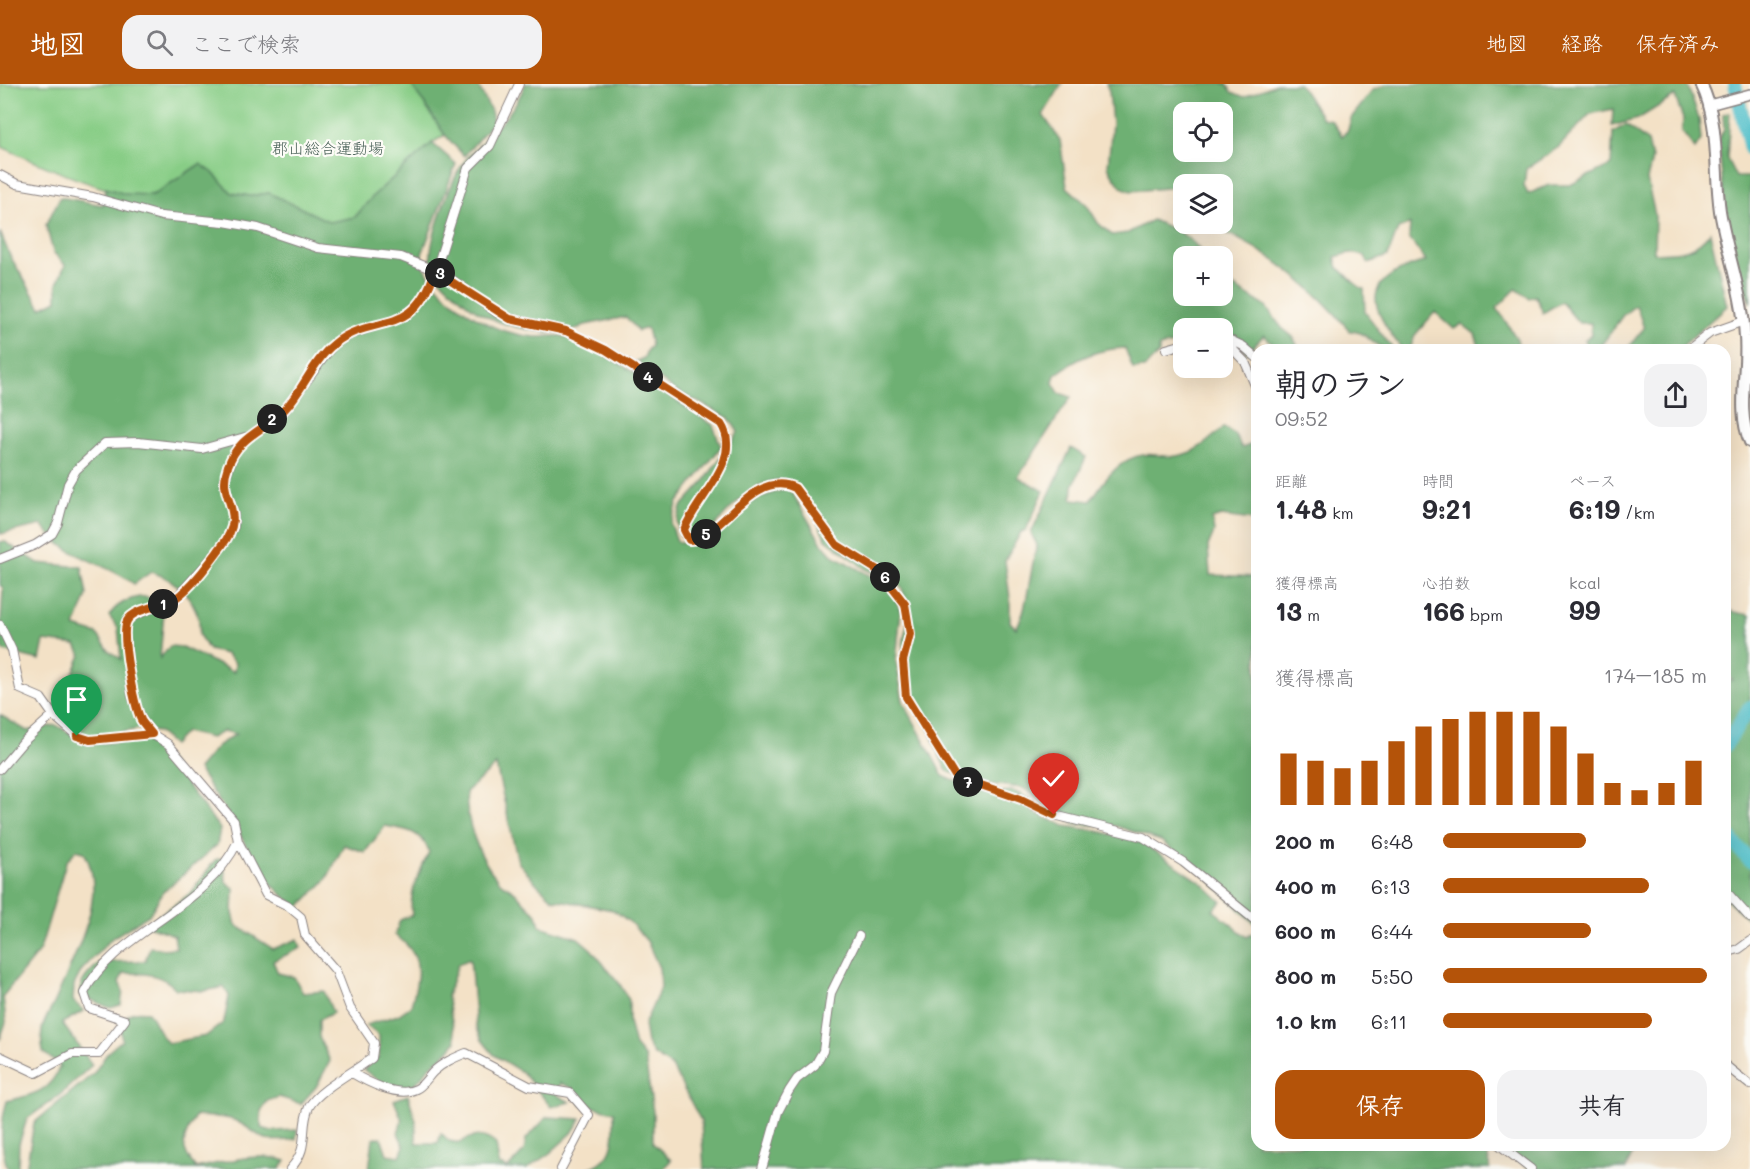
<!DOCTYPE html>
<html lang="ja">
<head>
<meta charset="utf-8">
<style>
  body { margin:0; font-family:Mali,"Klee One",sans-serif; background:#f2f2f3; color:#2b2b33; height:100vh; display:flex; flex-direction:column; font-size:22px; white-space:nowrap }
  * { box-sizing:border-box; margin:0 }
  p { font-size:20px; color:#7c7c81 }
  .icon { flex:none; width:33px; height:33px; fill:none; stroke:currentColor; stroke-width:2; stroke-linecap:round; stroke-linejoin:round }
  .map { position:relative; flex:1; overflow:hidden }
  .details { position:absolute; left:1251px; top:260px; width:480px; height:807px; display:flex; flex-direction:column; background:#fff; border-radius:18px; box-shadow:0 6px 24px #0002 }
  .details>* { flex:none }
  .controls { position:absolute; left:1173px; top:18px; display:grid; gap:12px }
  .controls a { display:grid; place-items:center; width:60px; height:60px; border-radius:12px; background:#fff; box-shadow:0 6px 24px #0002; font-size:30px }
  .pin { position:absolute; display:grid; place-items:center; width:51px; height:51px; color:#fff; margin:-62px -26px; border-radius:50% 50% 50% 0; rotate:-45deg; box-shadow:0 0 6px #0007 }
  .pin .icon { rotate:45deg }
  .km { position:absolute; width:30px; height:30px; margin:-15px; border-radius:50%; background:#222; color:#fff; font-size:16px; line-height:30px; text-align:center }
  .round { display:grid; place-items:center; flex:none; width:63px; height:63px; border-radius:18px; background:#f2f2f3 }
  .summary { display:flex; align-items:center; justify-content:space-between; height:102px; padding:0 24px }
  h1 { font-size:33px; font-weight:700; line-height:45px }
  .stats { display:grid; grid-template-columns:repeat(3,1fr); gap:9px; height:102px; padding:6px 24px }
  .stats div { display:grid; align-content:center }
  .stats b { font-size:26px; font-weight:700 }
  .stats small { font-size:16px; font-weight:400 }
  .stats p { font-size:16px }
  .chart { height:168px; padding:12px 24px }
  .chart p { display:flex; justify-content:space-between }
  .chart svg { width:100%; height:108px; margin-top:6px; stroke:#b45309; stroke-width:6 }
  .action { display:flex; gap:12px; margin-top:auto; padding:12px 24px }
  .action a { flex:1; height:69px; border-radius:18px; background:#b45309; color:#fff; font-size:24px; font-weight:700; line-height:69px; text-align:center }
  .action a+a { background:#f2f2f3; color:#2b2b33 }
  ul { padding:0 24px; list-style:none; font-size:20px }
  li { display:grid; grid-template-columns:96px 72px 1fr; align-items:center; height:45px }
  li i { height:15px; border-radius:8px; background:#b45309 }
  header { display:flex; align-items:center; gap:36px; box-sizing:border-box; height:84px; padding:0 30px; background:#b45309; color:#fff }
  header strong { font-size:28px }
  nav { display:flex; gap:33px; margin-inline-start:auto; font-size:21px }
  .search { width:420px; height:54px; background:#f2f2f3; display:flex; align-items:center; gap:15px; box-sizing:border-box; padding:0 21px; border-radius:18px; color:#7c7c81; font-size:22px }
  .map>svg:first-child { display:block }
  .green { fill:#88cd86; stroke:#557860; stroke-width:1.5 }
  .forest { fill:#6eb073; stroke:#486957; stroke-width:1.5; fill-rule:evenodd }
  .lines { fill:none; stroke-linecap:round; stroke-linejoin:round }
  .river { stroke:#51bfc9; stroke-width:14 }
  .minor-casing { stroke:#8a8280; stroke-width:10 }
  .tertiary-casing { stroke:#8a8280; stroke-width:12 }
  .secondary-casing { stroke:#8a8280; stroke-width:14 }
  .minor { stroke:#fff; stroke-width:8 }
  .tertiary { stroke:#fff; stroke-width:9 }
  .secondary { stroke:#fff; stroke-width:10 }
  .route-casing { stroke:#fff; stroke-width:12 }
  .route { stroke:#b45309; stroke-width:8 }
  .labels { text-anchor:middle; stroke-width:4.5; stroke-linejoin:round; paint-order:stroke }
  .park-label { font-size:16px; fill:#465e55; stroke:#fdfcf7 }
</style>
</head>
<body>
<header>
<strong>地図</strong>
<div class="search"><svg class="icon" aria-label="search" viewBox="0 0 24 24"><circle cx="10" cy="10" r="6"/><path d="M15 15l6 6"/></svg>ここで検索</div>
<nav><a>地図</a><a>経路</a><a>保存済み</a></nav>
</header>
<div class="map">
<svg width="1750" height="1085" viewBox="0 0 1750 1085">
  <rect width="100%" height="100%" fill="#fdfcf7"/>
  <filter id="ink" filterUnits="userSpaceOnUse"><feTurbulence type="fractalNoise" baseFrequency=".0167" numOctaves="2"/><feDisplacementMap in="SourceGraphic" scale="12" xChannelSelector="R" yChannelSelector="G"/><feConvolveMatrix kernelMatrix="1 2 1 2 8 2 1 2 1" color-interpolation-filters="sRGB"/></filter>
  <filter id="wash" filterUnits="userSpaceOnUse"><feTurbulence type="fractalNoise" baseFrequency=".008" numOctaves="4" result="noise"/><feDisplacementMap in="SourceGraphic" scale="24" xChannelSelector="R" yChannelSelector="G"/><feGaussianBlur stdDeviation="1.35" result="paint"/><feColorMatrix in="noise" values="0 0 0 0 0 0 0 0 0 0 0 0 0 0 0 0 0 1.4 0 .05"/><feComposite in="paint" operator="in"/></filter>
  <g filter="url(#wash)">
    <rect width="100%" height="100%" fill="#f3e1c6"/>
    <path class="green" d="M 0,0 L 411,0 L 445,51 L 432,59 L 374,111 L 355,133 L 330,138 L 269,109 L 250,112 L 232,109 L 212,88 L 200,80 C 186,90 170,104 154,110 C 126,121 30,76 2,63 Z"/>
    <path class="forest" d="M 411,0 L 477,0 L 491,27 L 493,38 L 464,72 L 445,51 Z
      M 525,0 L 1062,0 L 1043,31 L 1060,56 L 1067,103 L 1087,121 L 1098,139 L 1112,151 L 1128,149 L 1152,136 C 1174,145 1191,151 1204,172 L 1184,172 L 1184,212 L 1222,212 L 1223,196 L 1265,222 L 1282,244 L 1293,253 L 1299,265 L 1278,265 L 1264,251 L 1247,269 C 1225,241 1217,244 1184,244 L 1183,258 L 1159,263 L 1159,270 L 1144,284 L 1133,285 L 1125,264 C 1097,265 1077,274 1055,291 L 1053,299 L 1059,309 L 1071,313 L 1018,393 L 1044,407 L 1026,446 L 1021,448 L 1005,477 L 1010,514 L 1010,538 L 1016,544 C 1028,527 1030,484 1037,461 L 1031,449 L 1071,364 L 1086,373 L 1073,402 L 1072,415 L 1091,417 C 1102,398 1120,374 1143,371 C 1154,369 1166,374 1176,372 C 1196,370 1210,355 1224,343 L 1235,351 L 1242,364 L 1252,360 L 1257,363 L 1257,431 L 1253,436 L 1221,432 L 1212,435 L 1214,448 L 1208,462 L 1210,491 L 1257,493 L 1257,842 L 1202,789 L 1161,757 L 1116,742 L 1075,740 L 1023,704 L 980,699 L 947,687 C 938,672 934,655 927,640 C 908,602 893,572 911,530 L 902,505 L 896,497 L 867,486 L 826,455 L 798,401 C 764,380 725,430 706,453 L 686,457 L 679,450 L 677,438 L 681,423 L 703,399 L 738,348 L 729,334 L 673,305 L 637,277 L 644,274 L 647,266 L 651,262 L 647,244 L 638,247 L 626,233 C 612,236 599,238 585,241 C 581,242 578,246 573,246 C 539,252 492,242 465,218 C 453,207 438,197 432,181 C 425,163 452,93 464,78 C 486,51 513,34 525,0 Z
      M 1106,0 L 1227,0 L 1232,8 L 1244,13 L 1276,0 L 1299,0 L 1322,34 L 1331,36 L 1342,52 L 1348,46 L 1351,34 L 1373,6 L 1388,0 L 1687,0 L 1699,35 L 1701,56 L 1695,65 L 1682,48 L 1683,35 L 1675,12 L 1638,35 L 1612,42 L 1613,25 L 1590,30 L 1559,63 L 1526,85 L 1524,102 L 1528,110 L 1549,101 L 1570,101 L 1611,81 L 1613,48 L 1626,41 L 1648,58 L 1652,75 L 1647,96 L 1655,131 L 1654,169 C 1679,168 1694,169 1710,148 L 1727,222 L 1679,265 L 1660,265 L 1660,262 L 1657,265 L 1627,265 L 1644,244 L 1636,221 L 1623,231 L 1600,263 L 1588,265 L 1585,256 L 1591,250 L 1591,239 L 1579,239 L 1561,218 L 1543,229 L 1536,212 L 1529,214 L 1516,205 L 1497,224 L 1517,255 L 1519,265 L 1480,265 L 1475,250 L 1462,240 L 1454,245 L 1435,228 L 1415,251 L 1410,265 L 1402,265 C 1365,218 1363,195 1426,177 L 1409,154 L 1410,140 L 1398,145 L 1388,172 L 1368,179 L 1365,172 L 1350,169 L 1335,173 L 1338,184 C 1348,190 1353,201 1364,205 L 1365,228 L 1393,265 C 1373,266 1368,247 1350,247 C 1315,204 1268,166 1216,144 L 1211,140 L 1222,140 L 1222,100 L 1184,100 L 1183,106 L 1180,103 L 1131,107 L 1121,103 L 1112,90 L 1108,82 L 1112,40 L 1109,7 ZM 1184,28 L 1222,28 L 1222,68 L 1184,68 Z
      M 1730,28 L 1727,75 L 1736,93 L 1750,93 L 1750,219 L 1734,174 L 1727,141 L 1718,55 L 1724,46 L 1723,30 Z
      M 432,59 L 456,80 L 422,170 C 421,201 481,242 509,248 C 519,251 531,253 541,253 C 553,252 561,250 572,255 C 622,276 667,312 713,341 L 721,363 L 678,418 L 671,440 L 677,457 C 710,471 720,442 743,424 C 756,414 770,409 787,405 L 793,410 L 821,458 L 831,470 L 876,495 L 892,510 L 901,526 L 896,577 L 903,617 L 943,692 L 982,709 L 1013,707 L 1031,715 L 1033,728 L 1065,742 L 1098,747 L 1141,758 L 1201,798 L 1222,818 L 1213,826 L 1247,853 L 1253,849 L 1257,856 L 1257,1060 L 1486,1061 L 1490,1085 L 704,1085 L 701,1037 L 672,983 L 653,970 L 647,959 L 644,941 L 661,903 L 659,884 L 647,857 L 631,839 L 613,826 L 553,815 L 537,800 L 518,778 L 496,681 L 466,708 C 466,738 478,773 498,796 C 503,802 512,804 517,810 C 524,818 528,824 537,830 L 540,842 L 578,854 L 591,865 L 619,899 L 629,916 L 629,938 L 635,962 L 645,974 L 653,1028 L 653,1059 L 671,1076 L 663,1085 L 586,1085 C 616,1076 614,1057 614,1028 L 582,1020 L 572,1004 L 560,999 L 557,1011 L 570,1018 L 551,1023 L 523,989 L 494,971 L 482,956 L 476,943 L 470,875 L 458,880 L 447,912 L 456,957 C 448,970 440,974 430,983 C 424,988 420,997 414,1000 C 395,1011 378,997 364,986 L 379,972 L 379,952 L 366,941 L 398,931 L 411,922 C 419,891 425,872 395,851 L 400,836 L 412,831 C 408,808 420,788 429,768 C 422,747 405,745 385,742 L 365,768 L 344,761 L 326,796 L 299,823 C 267,804 254,775 236,744 C 224,724 211,705 198,685 L 217,662 L 236,650 L 224,647 L 211,654 L 185,648 L 173,661 L 158,648 L 138,645 L 100,653 L 82,653 L 55,631 L 81,571 L 76,561 L 44,557 L 40,576 L 3,567 L 0,556 L 3,504 L 0,501 L 0,458 L 4,457 L 38,479 L 82,483 L 87,511 L 75,543 L 97,550 L 109,567 L 121,575 L 118,544 L 109,532 C 116,519 142,506 155,517 C 158,519 161,525 164,528 L 160,574 L 170,562 L 182,563 L 234,588 L 235,579 L 226,570 L 209,566 L 199,551 C 203,521 179,496 151,488 L 134,500 C 102,476 67,476 42,441 L 0,450 L 0,148 L 10,172 L 41,224 L 57,216 L 57,200 L 65,181 L 53,168 L 46,141 L 60,113 L 103,121 L 106,104 L 126,110 L 153,111 L 200,80 L 212,88 L 232,109 L 250,112 L 269,109 L 330,138 L 355,133 L 374,111 Z
      M 1725,526 L 1750,531 L 1750,837 L 1725,814 L 1725,597 L 1733,596 L 1725,588 Z
      M 0,631 L 27,647 L 56,641 L 89,660 L 145,656 L 160,665 L 220,745 L 217,761 L 163,808 L 149,831 L 112,854 L 82,886 L 74,901 L 73,917 L 84,927 L 62,939 L 92,981 L 61,1010 L 27,1035 L 19,1060 L 18,1085 L 8,1085 C 0,1065 0,1039 7,1017 C 33,1011 50,1008 60,982 L 43,968 C 37,937 49,935 59,908 C 76,868 109,810 84,768 L 76,766 L 66,778 L 40,866 L 3,912 L 6,938 L 0,956 Z
      M 223,774 L 226,798 L 234,804 L 233,829 L 236,841 L 273,865 L 298,855 L 301,864 L 273,877 L 278,889 L 294,893 L 303,909 L 324,907 L 333,929 L 319,936 L 319,953 L 330,977 L 316,1003 L 301,1020 L 279,1013 L 267,1017 L 261,1027 L 261,1044 L 272,1047 L 297,1046 L 296,1055 C 256,1061 264,1050 234,1036 C 223,1032 206,1033 195,1032 C 183,1055 178,1063 196,1084 C 226,1078 257,1067 286,1077 L 280,1085 L 26,1085 L 34,1039 L 94,989 L 108,968 L 122,956 L 120,942 C 128,928 132,926 148,928 C 156,939 158,949 168,959 L 206,952 L 224,938 L 229,912 L 224,903 L 204,907 L 176,905 C 162,890 144,889 124,889 L 119,898 L 123,907 L 121,921 L 110,924 L 80,911 C 78,897 91,887 100,878 L 145,877 L 150,863 L 161,865 L 176,864 L 174,851 L 145,841 L 192,808 L 215,776 Z
      M 408,1011 L 416,1037 L 416,1059 L 438,1059 L 441,1049 L 449,1057 L 460,1059 C 473,1050 484,1050 496,1060 L 499,1081 L 508,1084 L 524,1067 L 526,1055 L 547,1033 L 581,1035 L 572,1049 L 550,1069 L 527,1085 L 369,1085 L 373,1055 L 381,1053 L 387,1070 L 400,1072 L 404,1062 L 398,1049 L 402,1036 L 394,1016 Z
      M 1499,1061 L 1636,1061 L 1626,1085 L 1529,1085 Z"/>
    <g class="lines">
      <path class="river" d="M 1735,0 L 1750,65
        M 1725,662 L 1750,623
        M 1725,749 L 1750,777"/>
    </g>
  </g>
  <g filter="url(#ink)">
    <g class="lines">
      <g class="minor-casing">
        <path id="minor" d="M 0,91 L 17,100 L 93,113 L 161,132 L 224,138 L 258,144 L 318,164 L 401,173 L 446,191 L 497,229 L 511,235 L 566,247 L 606,266 L 721,340 C 744,375 696,414 684,446 L 689,456 C 719,458 752,383 795,404 L 837,461 L 879,487 L 905,520 L 910,551 L 903,577 L 906,613 L 955,692 L 1021,715 L 1054,731 L 1143,753 L 1183,778 L 1257,838
          M 1222,254 L 1245,278 L 1257,306
          M 1226,254 L 1243,262 L 1257,274
          M 1166,265 L 1184,260
          M 1688,266 L 1710,249 L 1744,237
          M 0,475 L 35,461 L 52,450 L 58,439 L 68,400 L 76,386 L 105,359 L 138,358 L 202,365 L 245,353
          M 0,541 L 12,566 L 20,605 L 41,614 L 53,631 L 77,652 L 90,656 L 152,650
          M 0,685 L 23,658 L 53,631
          M 1725,806 L 1750,834
          M 1725,869 L 1739,865 L 1750,857
          M 0,972 L 36,989 L 72,970 L 99,970 L 125,936 L 89,924 L 84,909 C 114,848 206,826 238,757
          M 1725,981 L 1750,1001
          M 352,989 C 367,998 398,1014 416,1005 C 422,1003 428,993 433,988 C 442,979 454,974 466,969 L 529,1002 L 570,1009 L 589,1031 L 561,1085
          M 1498,1060 L 1531,1085
          M 290,1085 C 311,1063 299,1046 309,1023 C 318,1006 355,987 372,974 L 374,959 L 350,924 L 336,887 L 305,851 L 301,833 L 288,822 L 266,811 L 238,757 L 234,737 L 168,660 L 152,650 L 142,636 L 132,612 L 125,549 L 127,537 L 135,531 L 175,515 L 223,461 L 234,443 L 234,430 L 224,398 L 237,362 L 285,326 L 333,261 L 348,251 L 404,233 L 422,216 L 433,195 L 468,84 L 490,62 L 519,0
          M 762,1085 L 778,1028 L 789,1007 L 797,995 L 815,981 L 823,967 L 831,909 L 859,852"/>
      </g>
      <g class="tertiary-casing">
        <path id="tertiary" d="M 1709,21 L 1750,10"/>
      </g>
      <g class="secondary-casing">
        <path id="secondary" d="M 1701,0 C 1720,37 1714,86 1720,127 C 1727,169 1743,211 1745,253 C 1748,286 1736,327 1750,358"/>
      </g>
      <use href="#minor" class="minor"/>
      <use href="#tertiary" class="tertiary"/>
      <use href="#secondary" class="secondary"/>
    </g>
  </g>
  <g class="lines" filter="url(#ink)">
    <g class="route-casing">
      <path id="route" d="M 77,652 L 90,656 L 152,650 C 149,646 144,641 141,636 C 134,621 120,550 127,537 C 135,523 164,523 176,514 C 193,502 209,479 221,463 C 250,426 215,416 228,382 C 239,351 265,347 285,325 C 303,306 313,277 334,260 C 373,228 414,256 435,187 L 510,235 L 566,247 L 606,266 L 721,340 C 744,375 696,414 684,446 L 689,456 C 719,458 752,383 795,404 L 837,461 L 879,487 L 905,520 L 910,550 L 903,577 L 906,613 L 955,692 L 1021,715 L 1054,731"/>
    </g>
    <use href="#route" class="route"/>
  </g>
  <g class="labels">
    <g class="park-label">
      <text x="328" y="70">郡山総合運動場</text>
    </g>
  </g>
</svg>
<div class="controls">
<a><svg class="icon" aria-label="locate" viewBox="0 0 24 24"><circle cx="12" cy="12" r="6"/><path d="M12 2v4M12 18v4M2 12h4M18 12h4"/></svg></a>
<a><svg class="icon" aria-label="layers" viewBox="0 0 24 24"><path d="M12 4l9 5-9 5-9-5zM3 14l9 5 9-5"/></svg></a>
<a>+</a>
<a>−</a>
</div>
<div class="pin" style="left:77px;top:652px;background:#1e9e55"><svg class="icon" aria-label="arrive" viewBox="0 0 24 24"><path d="M6 21V4h12l-3 4 3 4H6"/></svg></div>
<div class="pin" style="left:1054px;top:731px;background:#d93025"><svg class="icon" aria-label="check" viewBox="0 0 24 24"><path d="M5 12l5 5 9-10"/></svg></div>
<b class="km" style="left:163px;top:520px">1</b>
<b class="km" style="left:272px;top:335px">2</b>
<b class="km" style="left:440px;top:189px">3</b>
<b class="km" style="left:648px;top:293px">4</b>
<b class="km" style="left:706px;top:450px">5</b>
<b class="km" style="left:885px;top:493px">6</b>
<b class="km" style="left:968px;top:698px">7</b>
<section class="details">
<div class="summary"><div><h1>朝のラン</h1><p>09:52</p></div><a class="round"><svg class="icon" aria-label="share" viewBox="0 0 24 24"><path d="M12 15V3M7 8l5-5 5 5M5 13v7h14v-7"/></svg></a></div>
<div class="stats">
<div><p>距離</p><b>1.48<small> km</small></b></div>
<div><p>時間</p><b>9:21</b></div>
<div><p>ペース</p><b>6:19<small> /km</small></b></div>
</div>
<div class="stats">
<div><p>獲得標高</p><b>13<small> m</small></b></div>
<div><p>心拍数</p><b>166<small> bpm</small></b></div>
<div><p>kcal</p><b>99</b></div>
</div>
<div class="chart"><p><span>獲得標高</span>174–185 m</p>
<svg viewBox="0 0 160 44" preserveAspectRatio="none"><path d="M5 44V23M15 44V26M25 44V29M35 44V26M45 44V18M55 44V12M65 44V9M75 44V6M85 44V6M95 44V6M105 44V12M115 44V23M125 44V35M135 44V38M145 44V35M155 44V26"/></svg>
</div>
<ul>
<li><b>200 m</b>6:48<i style="width:54%"></i></li>
<li><b>400 m</b>6:13<i style="width:78%"></i></li>
<li><b>600 m</b>6:44<i style="width:56%"></i></li>
<li><b>800 m</b>5:50<i style="width:100%"></i></li>
<li><b>1.0 km</b>6:11<i style="width:79%"></i></li>
</ul>
<div class="action"><a>保存</a><a>共有</a></div>
</section>
</div>
</body>
</html>
